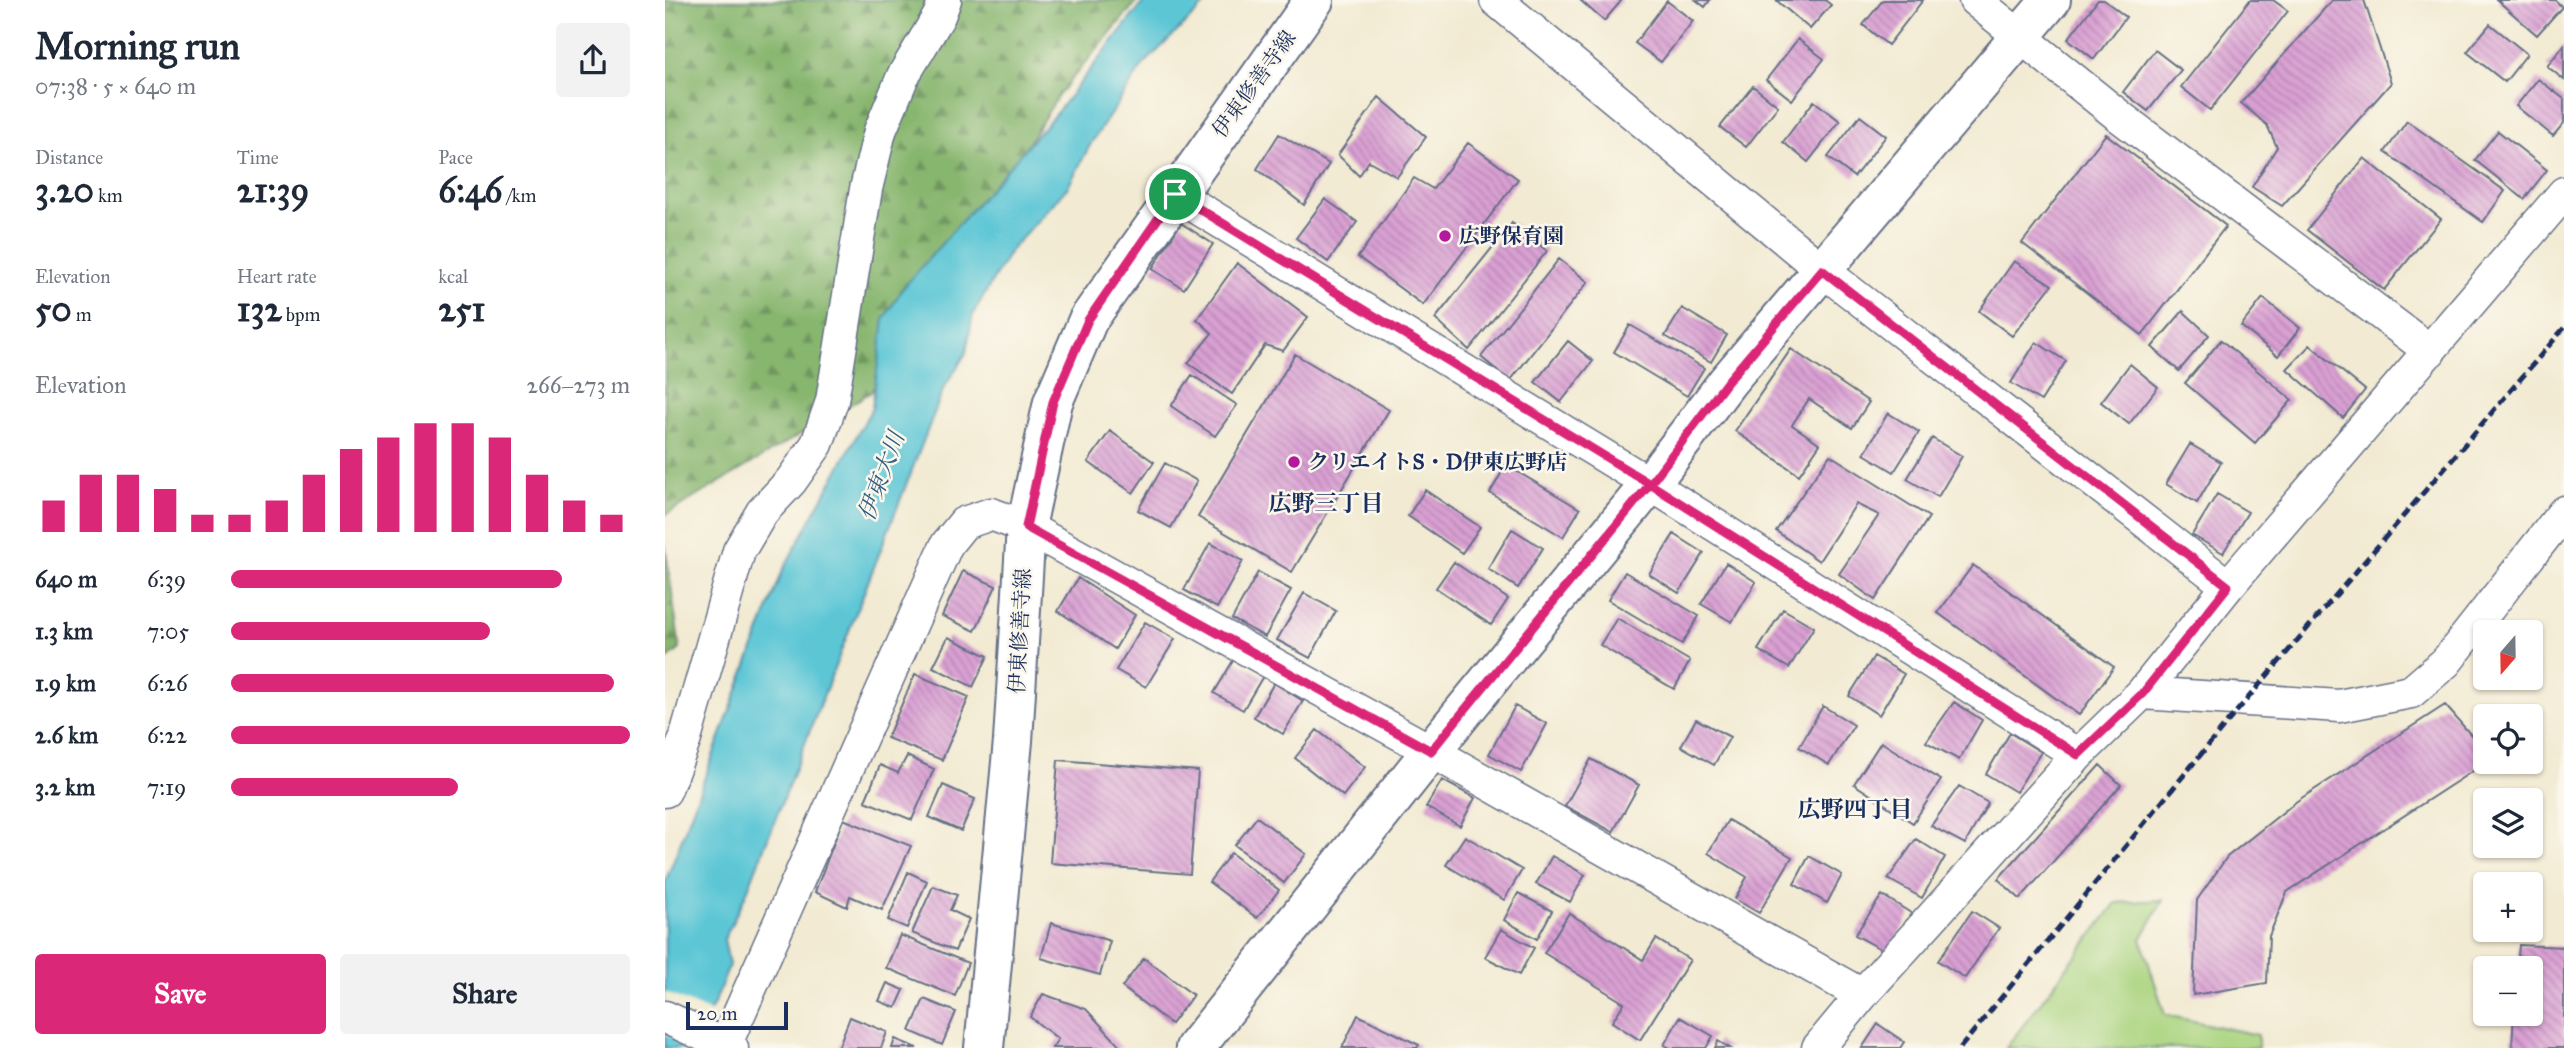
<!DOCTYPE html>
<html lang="en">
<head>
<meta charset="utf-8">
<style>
  body { margin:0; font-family:"IM FELL Great Primer","Noto Serif JP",serif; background:#f2f2f3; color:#1f2937; height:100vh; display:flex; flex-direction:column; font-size:26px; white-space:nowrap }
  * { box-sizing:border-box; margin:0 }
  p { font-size:23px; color:#747a83 }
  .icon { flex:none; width:38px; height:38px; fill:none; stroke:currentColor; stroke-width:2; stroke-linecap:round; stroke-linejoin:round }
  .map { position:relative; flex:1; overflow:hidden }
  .drawer { display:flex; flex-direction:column; background:#fff; width:665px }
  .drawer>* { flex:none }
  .needle { width:46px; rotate:200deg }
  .fabs { position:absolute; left:1808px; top:620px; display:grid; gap:14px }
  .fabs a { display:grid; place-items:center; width:70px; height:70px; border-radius:7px; background:#fff; box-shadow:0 2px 5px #0004; font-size:35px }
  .scale { position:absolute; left:21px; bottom:18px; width:102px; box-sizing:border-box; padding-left:7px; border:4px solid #1b2f5e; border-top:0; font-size:19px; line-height:24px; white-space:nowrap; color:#1b2f5e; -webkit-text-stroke:5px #fbf7ec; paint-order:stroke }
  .pin { position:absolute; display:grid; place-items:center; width:60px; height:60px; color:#fff; margin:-30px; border:4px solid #fff; border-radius:50%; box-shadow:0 2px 7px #0007 }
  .round { display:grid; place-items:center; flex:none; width:74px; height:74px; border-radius:7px; background:#f2f2f3 }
  .summary { display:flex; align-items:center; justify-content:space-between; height:119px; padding:0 35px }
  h1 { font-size:38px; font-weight:700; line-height:52px }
  .stats { display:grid; grid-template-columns:repeat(3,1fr); gap:10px; height:119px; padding:7px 35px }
  .stats div { display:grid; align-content:center }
  .stats b { font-size:35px; font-weight:700 }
  .stats small { font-size:19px; font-weight:400 }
  .stats p { font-size:19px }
  .chart { height:196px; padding:14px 35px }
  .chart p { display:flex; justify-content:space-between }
  .chart svg { width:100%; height:126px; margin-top:7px; stroke:#db2777; stroke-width:6 }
  .primary-button { display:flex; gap:14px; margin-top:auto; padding:14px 35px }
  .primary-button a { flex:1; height:80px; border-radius:7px; background:#db2777; color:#fff; font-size:28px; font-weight:700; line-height:80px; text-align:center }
  .primary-button a+a { background:#f2f2f3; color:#1f2937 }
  ul { padding:0 35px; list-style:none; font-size:23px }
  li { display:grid; grid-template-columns:112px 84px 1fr; align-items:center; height:52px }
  li i { height:18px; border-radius:9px; background:#db2777 }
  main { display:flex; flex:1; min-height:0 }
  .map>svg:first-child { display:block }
  .green { fill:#aad480; stroke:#62826f; stroke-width:2 }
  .forest { fill:url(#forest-firs); stroke:#517266; stroke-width:2 }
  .water { fill:#5bc6d5; stroke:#3b7a9a; stroke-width:2 }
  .pier { fill:#f2ead2 }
  .building { fill:url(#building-back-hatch) }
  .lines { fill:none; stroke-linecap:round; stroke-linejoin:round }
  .minor-casing { stroke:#667087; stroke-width:35 }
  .tertiary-casing { stroke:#667087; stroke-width:42 }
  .primary-casing { stroke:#667087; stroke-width:42 }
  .minor { stroke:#fff; stroke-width:32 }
  .tertiary { stroke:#fff; stroke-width:38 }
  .primary { stroke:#fff; stroke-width:38 }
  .rail { stroke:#1b2f5e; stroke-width:5; stroke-dasharray:10 5; stroke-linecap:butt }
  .route-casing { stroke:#fff; stroke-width:14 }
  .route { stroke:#db2777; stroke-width:9 }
  .poi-dot { fill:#b5179e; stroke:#fbf7ec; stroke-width:2.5 }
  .labels { text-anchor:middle; stroke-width:5; stroke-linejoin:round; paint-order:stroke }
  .street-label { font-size:21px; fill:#1b2f5e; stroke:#fbf7ec }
  .poi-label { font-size:21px; font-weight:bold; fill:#1b2f5e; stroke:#fbf7ec; text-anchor:start }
  .water-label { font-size:23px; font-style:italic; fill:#2e5c82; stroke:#fbf7ec }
  .neighbourhood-label { font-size:23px; font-weight:bold; fill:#1b2f5e; stroke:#fbf7ec }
</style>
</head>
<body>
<main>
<section class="drawer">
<div class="summary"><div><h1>Morning run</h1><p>07:38 · 5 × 640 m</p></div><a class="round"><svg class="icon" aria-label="share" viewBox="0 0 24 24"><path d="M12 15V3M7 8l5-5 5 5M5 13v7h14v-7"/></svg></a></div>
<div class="stats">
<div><p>Distance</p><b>3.20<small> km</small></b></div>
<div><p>Time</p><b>21:39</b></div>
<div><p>Pace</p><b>6:46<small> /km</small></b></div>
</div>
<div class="stats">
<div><p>Elevation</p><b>50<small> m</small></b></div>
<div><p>Heart rate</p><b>132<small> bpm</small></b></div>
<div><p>kcal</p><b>251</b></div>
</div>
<div class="chart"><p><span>Elevation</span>266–273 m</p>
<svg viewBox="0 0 160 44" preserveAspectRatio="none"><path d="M5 44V33M15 44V24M25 44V24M35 44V29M45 44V38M55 44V38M65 44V33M75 44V24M85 44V15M95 44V11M105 44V6M115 44V6M125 44V11M135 44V24M145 44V33M155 44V38"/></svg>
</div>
<ul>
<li><b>640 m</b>6:39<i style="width:83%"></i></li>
<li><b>1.3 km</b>7:05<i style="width:65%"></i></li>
<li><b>1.9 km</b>6:26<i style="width:96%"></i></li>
<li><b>2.6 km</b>6:22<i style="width:100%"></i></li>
<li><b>3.2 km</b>7:19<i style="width:57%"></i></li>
</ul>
<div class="primary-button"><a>Save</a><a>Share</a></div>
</section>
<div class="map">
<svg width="1899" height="1048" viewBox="0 0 1899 1048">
  <defs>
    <pattern id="forest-firs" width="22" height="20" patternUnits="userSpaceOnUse" patternTransform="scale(1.75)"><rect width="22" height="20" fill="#87b66e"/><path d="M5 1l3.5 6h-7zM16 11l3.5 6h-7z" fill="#6e945e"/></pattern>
    <pattern id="building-back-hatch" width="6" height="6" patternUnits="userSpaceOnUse" patternTransform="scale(1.75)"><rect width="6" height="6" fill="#daa0d3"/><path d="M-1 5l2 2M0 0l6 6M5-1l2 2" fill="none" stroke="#b083ae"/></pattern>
  </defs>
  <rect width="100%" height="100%" fill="#fbf7ec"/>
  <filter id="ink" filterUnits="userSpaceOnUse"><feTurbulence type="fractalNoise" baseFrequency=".0143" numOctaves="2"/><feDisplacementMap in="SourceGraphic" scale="14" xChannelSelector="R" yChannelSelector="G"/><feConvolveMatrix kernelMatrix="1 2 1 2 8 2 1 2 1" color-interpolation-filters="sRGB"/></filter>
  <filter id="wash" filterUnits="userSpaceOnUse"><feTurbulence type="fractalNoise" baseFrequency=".00686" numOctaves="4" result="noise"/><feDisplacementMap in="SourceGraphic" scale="28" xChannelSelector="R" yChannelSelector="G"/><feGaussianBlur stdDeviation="1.57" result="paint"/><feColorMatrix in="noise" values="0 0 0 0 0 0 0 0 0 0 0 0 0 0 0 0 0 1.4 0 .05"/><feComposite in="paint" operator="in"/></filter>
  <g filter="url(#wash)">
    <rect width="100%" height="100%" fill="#f2ead2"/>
    <path class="green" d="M 1498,900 L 1476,939 L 1500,1015 L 1593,1035 L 1593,1048 L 1341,1048 L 1451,903 Z"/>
    <path class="forest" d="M 0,0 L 473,0 L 395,93 L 206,392 L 0,515 Z
      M 0,544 L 15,649 L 0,661 Z"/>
    <path class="water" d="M 480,0 L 549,0 L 541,3 L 479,64 L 425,145 L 403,187 L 345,251 L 308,314 L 301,353 L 279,388 L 81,894 L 59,939 L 64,965 L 50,1002 L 25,1048 L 0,1048 L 0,883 L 118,570 L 207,408 L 219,319 L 238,288 L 392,112 Z"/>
    <path class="pier" d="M 0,992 L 48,1013 L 29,1047 L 0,1034 Z"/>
    <g id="blocks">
      <path class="building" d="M 915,0 L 957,0 L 939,21 Z
        M 1031,0 L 1045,0 L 1040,7 Z
        M 1111,0 L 1160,0 L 1166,5 L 1145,29 Z
        M 1218,0 L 1258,0 L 1223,45 L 1198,25 Z
        M 1433,0 L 1439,0 L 1461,17 L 1429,59 L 1403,39 Z
        M 1585,0 L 1608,0 L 1623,11 L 1545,110 L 1516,87 Z
        M 1667,0 L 1699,0 L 1726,83 L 1617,206 L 1587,187 L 1612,147 L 1602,125 L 1576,103 Z
        M 1832,0 L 1890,0 L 1897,7 L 1872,35 Z
        M 1002,1 L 1028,21 L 996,62 L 970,43 Z
        M 1825,24 L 1862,54 L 1840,82 L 1802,52 Z
        M 1133,39 L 1159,59 L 1127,100 L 1101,80 Z
        M 1899,45 L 1899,80 L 1882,66 Z
        M 1490,50 L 1516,70 L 1483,111 L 1458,92 Z
        M 1873,79 L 1899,99 L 1899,123 L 1888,136 L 1851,106 Z
        M 1088,86 L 1113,106 L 1081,147 L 1055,127 Z
        M 714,97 L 761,137 L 732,177 L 704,161 L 694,176 L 673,155 Z
        M 1149,101 L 1175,121 L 1143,162 L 1118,142 Z
        M 1195,116 L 1221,136 L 1189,177 L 1163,157 Z
        M 1742,121 L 1840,191 L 1818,222 L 1720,152 Z
        M 1833,131 L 1882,170 L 1859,199 L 1810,160 Z
        M 614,134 L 664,164 L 639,205 L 592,169 Z
        M 1441,134 L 1561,226 L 1477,335 L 1357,243 Z
        M 803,143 L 853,179 L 758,305 L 693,257 L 749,178 L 768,189 Z
        M 1699,158 L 1776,219 L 1719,290 L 1642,230 Z
        M 660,199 L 692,222 L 663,262 L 631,238 Z
        M 516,223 L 548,244 L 519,289 L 487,269 Z
        M 847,223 L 882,251 L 804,350 L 770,319 Z
        M 894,259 L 923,282 L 845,381 L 816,357 Z
        M 1349,261 L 1387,285 L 1347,336 L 1314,311 Z
        M 572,263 L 643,317 L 618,351 L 600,345 L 567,394 L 523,363 L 547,333 L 532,319 Z
        M 1598,298 L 1635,328 L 1613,356 L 1576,326 Z
        M 1017,308 L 1062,335 L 1046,362 L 1000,336 Z
        M 1518,311 L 1544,335 L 1514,371 L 1487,347 Z
        M 965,325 L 1039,368 L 1022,396 L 949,352 Z
        M 1556,340 L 1627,400 L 1590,443 L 1520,383 Z
        M 903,341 L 928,361 L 896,402 L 870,382 Z
        M 1371,342 L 1401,361 L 1376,401 L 1346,383 Z
        M 1645,345 L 1700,390 L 1678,418 L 1622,369 Z
        M 1126,349 L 1204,402 L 1187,428 L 1144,399 L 1127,425 L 1155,444 L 1134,475 L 1070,431 Z
        M 630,354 L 724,410 L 627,572 L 533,517 Z
        M 1465,364 L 1493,387 L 1464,424 L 1436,402 Z
        M 527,375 L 572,405 L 550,436 L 506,406 Z
        M 1223,413 L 1254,432 L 1229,472 L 1199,454 Z
        M 445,431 L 489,462 L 468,493 L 423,462 Z
        M 1267,438 L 1297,456 L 1273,497 L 1242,479 Z
        M 1525,444 L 1556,462 L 1532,503 L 1501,484 Z
        M 1165,455 L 1264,517 L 1210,600 L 1174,574 L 1214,515 L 1191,504 L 1154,561 L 1111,531 Z
        M 500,463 L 532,481 L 506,528 L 473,510 Z
        M 841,465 L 915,509 L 898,537 L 825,493 Z
        M 760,490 L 815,527 L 797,553 L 743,516 Z
        M 1552,494 L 1583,512 L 1558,553 L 1527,535 Z
        M 847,529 L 878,548 L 853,588 L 823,569 Z
        M 1009,534 L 1039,553 L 1014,593 L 984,574 Z
        M 545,543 L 578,561 L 552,608 L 519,590 Z
        M 789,562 L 843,599 L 826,625 L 771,588 Z
        M 1061,563 L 1091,582 L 1067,622 L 1036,604 Z
        M 1308,565 L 1449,667 L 1414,715 L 1273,613 Z
        M 298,571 L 331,586 L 310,631 L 277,616 Z
        M 593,572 L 626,590 L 600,637 L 567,619 Z
        M 960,572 L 1034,616 L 1017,644 L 943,600 Z
        M 413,578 L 470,615 L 450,649 L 393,611 Z
        M 639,593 L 671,611 L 645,658 L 612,640 Z
        M 1118,609 L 1149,627 L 1124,668 L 1093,650 Z
        M 952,618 L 1025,661 L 1009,689 L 935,645 Z
        M 480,622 L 510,639 L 481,687 L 451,670 Z
        M 283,637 L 323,656 L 308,687 L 268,667 Z
        M 1209,656 L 1239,674 L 1214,715 L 1184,696 Z
        M 569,659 L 598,676 L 578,710 L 549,693 Z
        M 250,674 L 304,697 L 277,760 L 222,738 Z
        M 609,683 L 638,701 L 618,734 L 589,717 Z
        M 1289,702 L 1317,720 L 1294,760 L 1261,742 Z
        M 1780,705 L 1820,751 L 1820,761 L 1823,761 L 1622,892 L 1604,936 L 1602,983 L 1528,995 L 1532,900 L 1562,857 L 1632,801 Z
        M 850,706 L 882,724 L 856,772 L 824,754 Z
        M 1158,706 L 1189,725 L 1164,765 L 1134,747 Z
        M 1031,719 L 1065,737 L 1049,765 L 1016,746 Z
        M 652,730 L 700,767 L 678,796 L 630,758 Z
        M 1345,733 L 1376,752 L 1351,792 L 1321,774 Z
        M 1216,742 L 1276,780 L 1248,823 L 1189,784 Z
        M 242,756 L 269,769 L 247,820 L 200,801 L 215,765 L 233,773 Z
        M 926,759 L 974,785 L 948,832 L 900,806 Z
        M 393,760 L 533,771 L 525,874 L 385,863 Z
        M 1435,765 L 1456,785 L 1355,899 L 1333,879 Z
        M 777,780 L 810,798 L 795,826 L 761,807 Z
        M 278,785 L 310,799 L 296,831 L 264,817 Z
        M 1294,786 L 1323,803 L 1300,844 L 1266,826 Z
        M 592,817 L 641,854 L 619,883 L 570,845 Z
        M 178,819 L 246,846 L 217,910 L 185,896 L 182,907 L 150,892 Z
        M 1063,820 L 1127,857 L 1094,913 L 1070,899 L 1082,877 L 1043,853 Z
        M 800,836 L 857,870 L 839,900 L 781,865 Z
        M 1251,839 L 1280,857 L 1257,898 L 1223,879 Z
        M 566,853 L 614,890 L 592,918 L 544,882 Z
        M 887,856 L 920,875 L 905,902 L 871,884 Z
        M 1144,856 L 1177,875 L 1162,903 L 1129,884 Z
        M 243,872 L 262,881 L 242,928 L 223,920 Z
        M 268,886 L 292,895 L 285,910 L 304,919 L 290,951 L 247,933 Z
        M 853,893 L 887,911 L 872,939 L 839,920 Z
        M 1217,895 L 1246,913 L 1223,953 L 1190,935 Z
        M 1307,911 L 1334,928 L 1300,978 L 1273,961 Z
        M 904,913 L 978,960 L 991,939 L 1025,960 L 975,1040 L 947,1022 L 959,1003 L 879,953 Z
        M 386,923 L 445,941 L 435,975 L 376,958 Z
        M 836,929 L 869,948 L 854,975 L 820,957 Z
        M 235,935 L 303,963 L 290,996 L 221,968 Z
        M 1854,945 L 1899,947 L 1899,1048 L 1847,1048 L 1849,1013 L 1866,1013 L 1866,968 L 1852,968 Z
        M 479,958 L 528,995 L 506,1024 L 457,987 Z
        M 222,983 L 239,990 L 231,1008 L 214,1001 Z
        M 378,994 L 421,1009 L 457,1048 L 387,1048 L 393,1039 L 365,1017 Z
        M 259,999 L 291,1012 L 277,1045 L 245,1031 Z
        M 693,1015 L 754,1045 L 752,1048 L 677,1048 Z
        M 185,1017 L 222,1032 L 216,1048 L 173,1048 Z
        M 1015,1017 L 1048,1036 L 1041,1048 L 1005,1048 L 999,1045 Z
        M 1213,1024 L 1239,1042 L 1235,1048 L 1197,1048 Z
        M 230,1039 L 252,1048 L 227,1048 Z
        M 1053,1041 L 1065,1048 L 1050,1048 Z"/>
    </g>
  </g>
  <g filter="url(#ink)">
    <use href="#blocks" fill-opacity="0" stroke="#667087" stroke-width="2"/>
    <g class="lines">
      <g class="minor-casing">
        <path id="minor" d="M 831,0 L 1157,270 L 1563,586
          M 1310,0 L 1454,116 L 1765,351
          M 510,194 L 985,484 L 1413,755
          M 1477,693 L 1674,706 L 1746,692 L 1781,662 L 1899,512
          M 0,791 L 20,739 L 74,551 L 97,512 L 126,481 L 152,444 L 167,401 L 201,189 L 215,131 L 238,76 L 274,16 L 280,0
          M 0,1017 L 67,1048
          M 59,1048 L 282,544 L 299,523 L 326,514 L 361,527 L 766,751 L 1197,995
          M 1153,1048 L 1197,995 L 1413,755 L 1477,693 L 1563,586 L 1899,193"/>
      </g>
      <g class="tertiary-casing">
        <path id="tertiary" d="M 530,1048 L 766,751 L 985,484 L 1062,382 L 1386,0"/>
      </g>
      <g class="primary-casing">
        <path id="primary" d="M 319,1048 L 348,741 L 361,527 L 388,402 L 423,320 L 649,0"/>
      </g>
      <use href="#minor" class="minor"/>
      <use href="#tertiary" class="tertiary"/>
      <use href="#primary" class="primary"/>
      <path class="rail" d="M 1295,1048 L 1560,725 L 1899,328"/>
    </g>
  </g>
  <g class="lines" filter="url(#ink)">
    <g class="route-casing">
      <path id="route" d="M 510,194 L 985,484 L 1413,755 L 1478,693 L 1563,586 L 1157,270 L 1062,382 L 985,484 L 766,751 L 361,527 L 388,402 L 423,320 L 510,194"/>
    </g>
    <use href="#route" class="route"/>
  </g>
  <g class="poi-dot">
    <circle cx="780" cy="236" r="7"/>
    <circle cx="629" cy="462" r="7"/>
  </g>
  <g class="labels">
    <g class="street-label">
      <text transform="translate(589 84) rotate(-54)" y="7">伊東修善寺線</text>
      <text transform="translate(355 631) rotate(-87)" y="7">伊東修善寺線</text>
    </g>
    <g class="poi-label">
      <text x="794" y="243">広野保育園</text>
      <text x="643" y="469">クリエイトS・D伊東広野店</text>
    </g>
    <g class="water-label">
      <text transform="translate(216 476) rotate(-70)" y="8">伊東大川</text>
    </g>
    <g class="neighbourhood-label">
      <text x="661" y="511">広野三丁目</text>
      <text x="1190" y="817">広野四丁目</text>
    </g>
  </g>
</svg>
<div class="fabs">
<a><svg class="needle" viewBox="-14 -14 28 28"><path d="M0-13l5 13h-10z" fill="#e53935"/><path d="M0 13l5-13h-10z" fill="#747a83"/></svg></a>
<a><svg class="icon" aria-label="locate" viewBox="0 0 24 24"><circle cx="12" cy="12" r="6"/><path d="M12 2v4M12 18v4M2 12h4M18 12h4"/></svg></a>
<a><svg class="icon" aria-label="layers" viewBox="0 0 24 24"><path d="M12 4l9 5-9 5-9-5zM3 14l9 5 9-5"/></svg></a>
<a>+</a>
<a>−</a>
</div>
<div class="scale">20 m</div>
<div class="pin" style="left:510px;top:194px;background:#1e9e55"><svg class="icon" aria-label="arrive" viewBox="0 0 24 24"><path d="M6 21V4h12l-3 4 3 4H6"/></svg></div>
</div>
</main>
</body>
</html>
